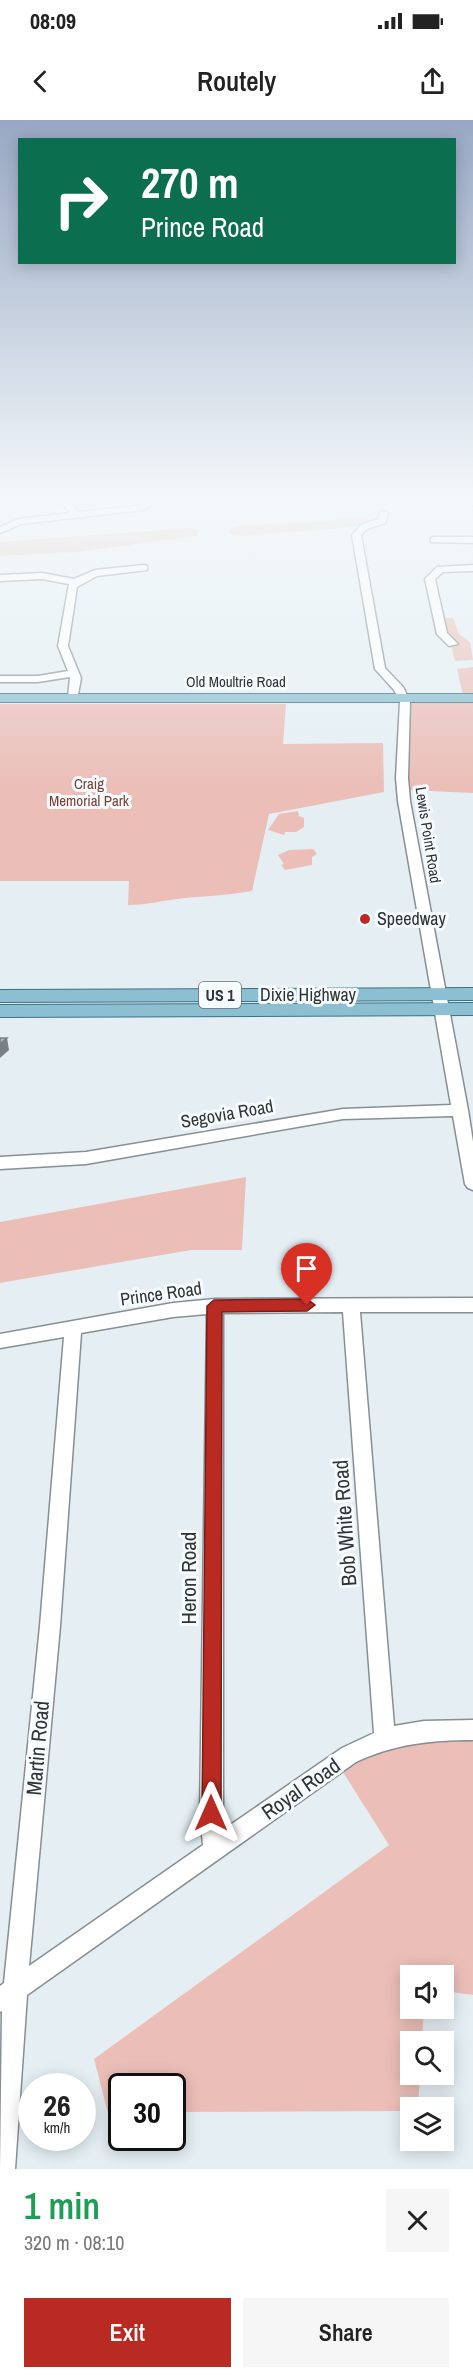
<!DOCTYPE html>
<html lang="en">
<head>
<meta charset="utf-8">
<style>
  :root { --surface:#fff; --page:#f6f6f6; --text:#222; --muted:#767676; --accent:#b92b22 }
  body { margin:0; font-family:"Archivo Narrow",sans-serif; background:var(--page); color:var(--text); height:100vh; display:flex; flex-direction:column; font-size:22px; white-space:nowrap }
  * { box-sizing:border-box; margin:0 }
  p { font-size:20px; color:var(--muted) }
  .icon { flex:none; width:33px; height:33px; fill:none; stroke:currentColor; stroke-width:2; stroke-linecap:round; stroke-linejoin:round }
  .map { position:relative; height:2049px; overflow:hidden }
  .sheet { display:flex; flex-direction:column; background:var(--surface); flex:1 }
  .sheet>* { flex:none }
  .top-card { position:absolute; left:18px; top:18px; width:438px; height:126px; border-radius:0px; box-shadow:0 3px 15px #0003; background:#0b6e4f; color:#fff; overflow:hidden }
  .fabs { position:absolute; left:400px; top:1845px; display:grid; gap:12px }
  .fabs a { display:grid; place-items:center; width:54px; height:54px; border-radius:0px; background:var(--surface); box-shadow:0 3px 15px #0003; font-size:30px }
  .speed { position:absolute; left:18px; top:1953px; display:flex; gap:12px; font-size:30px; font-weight:700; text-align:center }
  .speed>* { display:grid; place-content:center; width:78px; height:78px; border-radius:50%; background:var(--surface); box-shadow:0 3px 15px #0003; line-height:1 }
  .speed small { font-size:15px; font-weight:400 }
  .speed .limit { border:3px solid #111; border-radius:9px; background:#fff; color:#111 }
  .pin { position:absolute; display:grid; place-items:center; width:51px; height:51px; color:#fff; margin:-62px -26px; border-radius:50% 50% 50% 0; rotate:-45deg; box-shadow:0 0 6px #0007 }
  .pin .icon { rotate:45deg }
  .me { position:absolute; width:66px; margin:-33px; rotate:0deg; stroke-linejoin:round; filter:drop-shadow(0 0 4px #0008) }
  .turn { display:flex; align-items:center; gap:21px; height:126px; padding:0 24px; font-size:27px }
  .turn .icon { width:78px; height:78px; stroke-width:2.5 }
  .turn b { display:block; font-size:42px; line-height:51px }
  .round { display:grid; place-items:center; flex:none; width:63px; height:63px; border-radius:0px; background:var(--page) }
  .headline { display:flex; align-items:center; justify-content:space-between; height:102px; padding:0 24px }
  h1 { font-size:36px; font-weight:600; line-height:45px; color:#1e9e55 }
  .button { display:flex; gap:12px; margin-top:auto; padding:12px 24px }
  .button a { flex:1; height:69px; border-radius:0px; background:var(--accent); color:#fff; font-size:24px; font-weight:600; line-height:69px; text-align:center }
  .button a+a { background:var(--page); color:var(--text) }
  .status { display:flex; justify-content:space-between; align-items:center; height:42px; padding:0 30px; background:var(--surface); direction:ltr }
  .status svg { height:16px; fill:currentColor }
  header { display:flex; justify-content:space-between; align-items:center; height:78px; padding:0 24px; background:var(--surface); font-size:27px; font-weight:600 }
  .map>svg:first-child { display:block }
  .green { fill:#ebbfb8 }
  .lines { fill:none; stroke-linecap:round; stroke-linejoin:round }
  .minor-casing { stroke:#868f93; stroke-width:3 }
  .major-casing { stroke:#387386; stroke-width:2 }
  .minor { fill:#fff; fill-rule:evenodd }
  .major { fill:#8bbfd1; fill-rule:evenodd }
  .shaded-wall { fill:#7a8183 }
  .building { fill:#aeb8bb; stroke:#7a8183; stroke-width:1.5 }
  .route { fill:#b92b22; stroke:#781c16; stroke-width:1.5 }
  .poi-dot { fill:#b92b22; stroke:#f6fcfe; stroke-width:2 }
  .labels { text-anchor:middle; stroke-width:6; stroke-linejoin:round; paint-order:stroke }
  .far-street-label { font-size:15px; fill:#303435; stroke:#f6fcfe }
  .far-park-label { font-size:15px; fill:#793f37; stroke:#f6fcfe }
  .shield { fill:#f6fcfe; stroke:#6b7071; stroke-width:1.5 }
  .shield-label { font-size:16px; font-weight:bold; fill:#303435 }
  .poi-label { font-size:18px; fill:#303435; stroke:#f6fcfe; text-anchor:start }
  .street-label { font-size:18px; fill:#303435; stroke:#f6fcfe }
  .near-street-label { font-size:21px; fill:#303435; stroke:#f6fcfe }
</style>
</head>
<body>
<div class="status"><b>08:09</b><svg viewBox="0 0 49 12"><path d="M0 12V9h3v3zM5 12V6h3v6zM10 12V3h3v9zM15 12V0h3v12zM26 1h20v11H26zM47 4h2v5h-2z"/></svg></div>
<header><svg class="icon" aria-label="back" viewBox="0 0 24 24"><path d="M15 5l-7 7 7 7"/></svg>Routely<svg class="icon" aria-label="share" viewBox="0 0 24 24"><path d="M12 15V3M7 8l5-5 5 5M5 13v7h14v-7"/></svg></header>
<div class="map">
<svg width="473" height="2049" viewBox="0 0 473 2049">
  <rect width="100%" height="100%" fill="#e5eff3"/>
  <path class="green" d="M346,397H366L373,401L364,405L332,409L242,416L232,415L228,411L230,408L242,405L331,401Z
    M190,408L199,410L197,416L76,432L0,436V422Z
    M444,498H453L459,514L470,522L473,540L455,541Z
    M473,547V576L463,575L457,549Z
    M409,580H473V673L407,670Z
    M0,584H286L283,624L383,623L384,672L269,694L252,771C230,775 208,776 185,778C165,780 148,785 128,785L129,761H0Z
    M298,691L299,696L304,698V707L296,712H285L284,715L268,710L279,694Z
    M313,729L317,734L312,737V745L285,750L281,745L284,744L278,735L289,730Z
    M246,1057L242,1130H191L0,1163V1102Z
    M473,1612V1875L444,1871V1856H411V1888L424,1889L422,1921L411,1922V1954L420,1955L418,1987L411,1988V1991L173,1992L172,1966H122L121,1993H108L94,1939L389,1725L336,1641L387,1614Z"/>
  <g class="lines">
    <defs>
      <path id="minor" d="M49,377L70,381L78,392L141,385L153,378L157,381L143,390L21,404L0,413V407L19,399L70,393L64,385L50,380Z
        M466,377H473V385L470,384Z
        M381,391L388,393L385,403L367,409L361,415L385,548L403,567L410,581L408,658L410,681L468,990L473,1022V1070L468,1068L465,1064L453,996L343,999L86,1044L0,1049V1037L86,1032L343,989L451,985L398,681L396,658L400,581L394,570L375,549L352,415L361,405L378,399Z
        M434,417H473V423L431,422V418Z
        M144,445L147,446V450L97,456L77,467L68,526L81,558L77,580L68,578L70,557L38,562H0V556H38L68,551L58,526L69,464L42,459L0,461V455L42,453L74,459L95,450Z
        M473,445V451L443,452L435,459L447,513L458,524L449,526L437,514L425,459L437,447Z
        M473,1178V1192H360L394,1606L424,1601L473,1600V1620C431,1620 394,1624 356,1642L27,1875L15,2049H0L2,1891L0,1892V1866L4,1863L40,1506L64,1217L0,1228V1214L173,1183L215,1179ZM343,1192L374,1613L342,1628L223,1710V1193ZM207,1194L200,1693L203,1725L29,1846L60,1506L81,1213L173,1197Z"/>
      <path id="major" d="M0,574H473V582H0Z
        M473,868V880L0,882V870Z
        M473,883V895L0,897V885Z"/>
    </defs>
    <use href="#minor" class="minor-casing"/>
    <use href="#major" class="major-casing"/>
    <use href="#minor" class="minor"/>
    <use href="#major" class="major"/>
  </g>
  <path class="shaded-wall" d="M7,918L9,930L0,938V924Z"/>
  <path class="building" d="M0,918H7L0,924Z"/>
  <linearGradient id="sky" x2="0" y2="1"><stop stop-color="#98a8c4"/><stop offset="0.57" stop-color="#f3f8fa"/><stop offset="1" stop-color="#f3f8fa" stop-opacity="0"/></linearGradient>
  <rect width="473" height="664" fill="url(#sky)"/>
  <path class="route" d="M307,1179L315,1185L307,1191L222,1192L221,1693L218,1700L211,1703L204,1700L202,1693L207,1186L214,1180Z"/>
  <circle class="poi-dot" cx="365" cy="799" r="6"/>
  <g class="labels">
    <g class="far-street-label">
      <text x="236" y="567">Old Moultrie Road</text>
      <text transform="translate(428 715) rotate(81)" y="5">Lewis Point Road</text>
    </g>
    <g class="far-park-label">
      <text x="89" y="669">Craig<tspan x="89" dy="17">Memorial Park</tspan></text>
    </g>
    <rect class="shield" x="199" y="862" width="42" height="26" rx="4.5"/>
    <g class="shield-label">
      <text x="220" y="881">US 1</text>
    </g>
    <g class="poi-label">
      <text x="377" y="805">Speedway</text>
    </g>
    <g class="street-label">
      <text x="308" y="881">Dixie Highway</text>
      <text transform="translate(227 994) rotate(-10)" y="6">Segovia Road</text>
      <text transform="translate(161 1174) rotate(-8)" y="6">Prince Road</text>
    </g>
    <g class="near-street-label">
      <text transform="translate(345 1403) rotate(-94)" y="7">Bob White Road</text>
      <text transform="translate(189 1458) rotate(-90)" y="7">Heron Road</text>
      <text transform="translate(38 1628) rotate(-85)" y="7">Martin Road</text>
      <text transform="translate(301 1669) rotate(-35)" y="7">Royal Road</text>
    </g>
  </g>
</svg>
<div class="fabs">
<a><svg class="icon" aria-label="sound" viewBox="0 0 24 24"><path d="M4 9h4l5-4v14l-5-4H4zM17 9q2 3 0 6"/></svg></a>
<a><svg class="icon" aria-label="search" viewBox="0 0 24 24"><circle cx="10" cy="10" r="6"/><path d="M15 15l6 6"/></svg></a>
<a><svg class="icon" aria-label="layers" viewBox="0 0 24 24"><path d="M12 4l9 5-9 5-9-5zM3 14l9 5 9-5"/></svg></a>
</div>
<div class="speed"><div>26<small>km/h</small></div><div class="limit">30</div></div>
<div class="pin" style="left:307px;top:1185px;background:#d93025"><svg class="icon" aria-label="arrive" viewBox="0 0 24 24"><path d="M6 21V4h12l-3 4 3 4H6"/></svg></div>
<svg class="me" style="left:211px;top:1693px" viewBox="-20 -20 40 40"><path d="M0-17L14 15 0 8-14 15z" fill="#b92b22" stroke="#fff" stroke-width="4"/></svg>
<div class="top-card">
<div class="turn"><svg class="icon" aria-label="right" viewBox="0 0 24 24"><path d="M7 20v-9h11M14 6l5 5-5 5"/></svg><div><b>270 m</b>Prince Road</div></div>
</div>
</div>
<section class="sheet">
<div class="headline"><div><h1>1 min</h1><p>320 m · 08:10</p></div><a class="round"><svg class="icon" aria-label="close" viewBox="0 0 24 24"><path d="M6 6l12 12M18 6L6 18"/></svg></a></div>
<div class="button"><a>Exit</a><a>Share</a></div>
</section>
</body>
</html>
